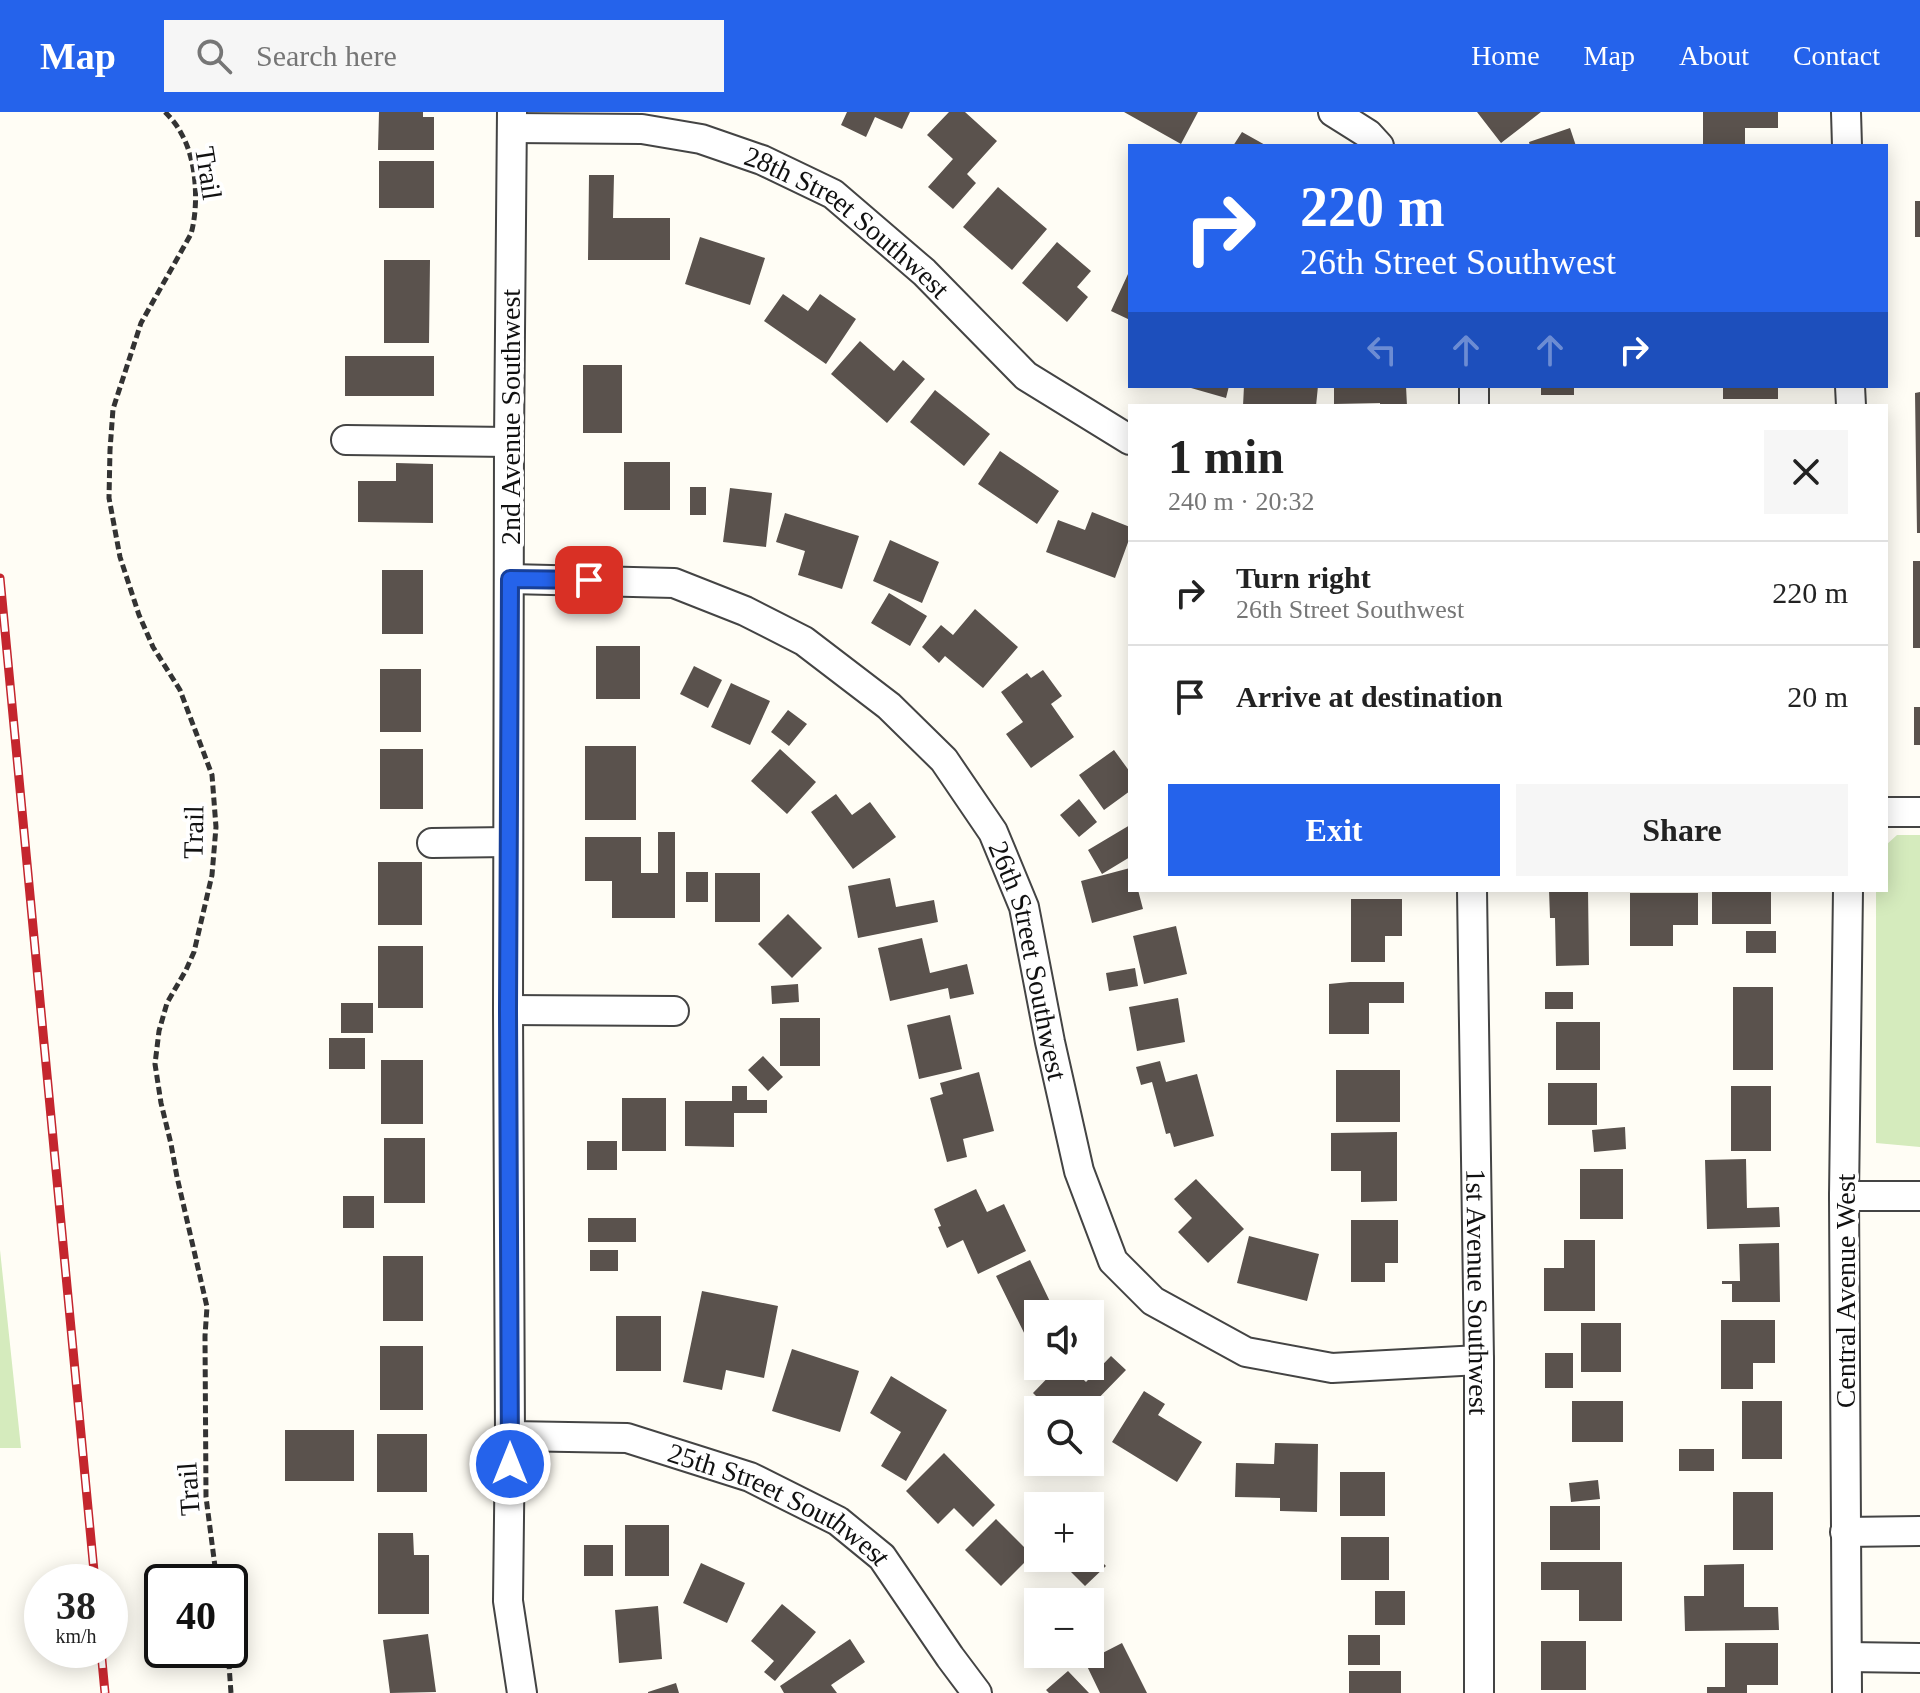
<!DOCTYPE html>
<html lang="en">
<head>
<meta charset="utf-8">
<style>
  :root { --surface:#fff; --page:#f6f6f6; --text:#222; --muted:#767676; --line:#e0e0e0; --accent:#2563eb }
  body { margin:0; font-family:Georgia,serif; background:var(--page); color:var(--text); height:100vh; display:flex; flex-direction:column; font-size:30px; white-space:nowrap }
  * { box-sizing:border-box; margin:0 }
  p { font-size:26px; color:var(--muted) }
  .icon { flex:none; width:44px; height:44px; fill:none; stroke:currentColor; stroke-width:2; stroke-linecap:round; stroke-linejoin:round }
  .map { position:relative; flex:1; overflow:hidden }
  .sheet { position:absolute; left:1128px; top:292px; width:760px; height:488px; display:flex; flex-direction:column; background:var(--surface); border-radius:0px; box-shadow:0 4px 20px #0003 }
  .sheet>* { flex:none }
  .banner { position:absolute; left:1128px; top:32px; width:760px; height:244px; border-radius:0px; box-shadow:0 4px 20px #0003; background:#2563eb; color:#fff; overflow:hidden }
  .buttons { position:absolute; left:1024px; top:1188px; display:grid; gap:16px }
  .buttons a { display:grid; place-items:center; width:80px; height:80px; border-radius:0px; background:var(--surface); box-shadow:0 4px 20px #0003; font-size:40px }
  .speed { position:absolute; left:24px; top:1452px; display:flex; gap:16px; font-size:40px; font-weight:700; text-align:center }
  .speed>* { display:grid; place-content:center; width:104px; height:104px; border-radius:50%; background:var(--surface); box-shadow:0 4px 20px #0003; line-height:1 }
  .speed small { font-size:20px; font-weight:400 }
  .speed .limit { border:4px solid #111; border-radius:12px; background:#fff; color:#111 }
  .pin { position:absolute; display:grid; place-items:center; width:68px; height:68px; color:#fff; margin:-34px; border-radius:16px; box-shadow:0 4px 12px #0006 }
  .me { position:absolute; width:88px; margin:-44px; rotate:0deg; stroke-linejoin:round; filter:drop-shadow(0 0 6px #0008) }
  .turn { display:flex; align-items:center; gap:28px; height:168px; padding:0 40px; font-size:36px }
  .turn .icon { width:104px; height:104px; stroke-width:2.5 }
  .turn b { display:block; font-size:56px; line-height:68px }
  .lanes { display:flex; align-items:center; height:76px; padding:0 40px; background:#0003; justify-content:center; gap:40px; direction:ltr }
  .lanes .off { opacity:.35 }
  .round { display:grid; place-items:center; flex:none; width:84px; height:84px; border-radius:0px; background:var(--page) }
  .summary { display:flex; align-items:center; justify-content:space-between; height:136px; padding:0 40px }
  h1 { font-size:48px; font-weight:700; line-height:60px }
  .action { display:flex; gap:16px; margin-top:auto; padding:16px 40px }
  .action a { flex:1; height:92px; border-radius:0px; background:var(--accent); color:#fff; font-size:32px; font-weight:700; line-height:92px; text-align:center }
  .action a+a { background:var(--page); color:var(--text) }
  ul { padding:0; list-style:none }
  li { display:flex; align-items:center; gap:24px; height:104px; padding:0 40px; border-top:2px solid var(--line) }
  li div { flex:1 }
  li b { display:block; font-size:30px }
  li em { font-style:normal }
  header { display:flex; align-items:center; gap:48px; box-sizing:border-box; height:112px; padding:0 40px; background:var(--accent); color:#fff }
  header strong { font-size:38px }
  nav { display:flex; gap:44px; margin-inline-start:auto; font-size:28px }
  .search { width:560px; height:72px; background:var(--page); display:flex; align-items:center; gap:20px; box-sizing:border-box; padding:0 28px; border-radius:0px; color:var(--muted); font-size:30px }
  .map>svg:first-child { display:block }
  .green { fill:#d5ebbd }
  .building { fill:#5a524d }
  .lines { fill:none; stroke-linecap:round; stroke-linejoin:round }
  .minor-casing { stroke:#444; stroke-width:32 }
  .path { stroke:#333; stroke-width:5; stroke-dasharray:8 4; stroke-linecap:butt }
  .minor { stroke:#fff; stroke-width:28 }
  .rail-casing { stroke:#c4262e; stroke-width:9 }
  .rail { stroke:#fff; stroke-width:6; stroke-dasharray:18; stroke-linecap:butt }
  .route-casing { stroke:#184099; stroke-width:20 }
  .route { stroke:#2563eb; stroke-width:14 }
  .labels { text-anchor:middle; stroke-width:8; stroke-linejoin:round; paint-order:stroke }
  .street-label { font-size:28px; fill:#111; stroke:#fff }
</style>
</head>
<body>
<header>
<strong>Map</strong>
<div class="search"><svg class="icon" aria-label="search" viewBox="0 0 24 24"><circle cx="10" cy="10" r="6"/><path d="M15 15l6 6"/></svg>Search here</div>
<nav><a>Home</a><a>Map</a><a>About</a><a>Contact</a></nav>
</header>
<div class="map">
<svg width="1920" height="1581" viewBox="0 0 1920 1581">
  <rect width="100%" height="100%" fill="#fffdf5"/>
  <path class="green" d="M1897,723H1920V1035L1876,1031V778H1886V733Z
    M0,1138L21,1336H0Z"/>
  <path class="building" d="M379,0H423V5H434V38H378Z
    M847,0H910L902,17L875,5L866,25L841,13Z
    M949,0H965L997,29L967,62L976,71L953,97L928,75L953,47L927,23Z
    M1124,0H1198L1181,32Z
    M1477,0H1541L1501,31Z
    M1703,0H1778V16H1745V34H1703Z
    M1570,16L1576,34H1530L1529,30Z
    M1242,20L1267,34H1233Z
    M379,49H434V96H379Z
    M589,63H614L613,106H670V148H588Z
    M998,75L1047,117L1012,158L963,115Z
    M1915,89H1920V125H1915Z
    M700,125L765,146L750,193L685,172Z
    M1057,130L1091,159L1077,175L1088,185L1067,210L1022,171Z
    M384,148H430L429,231H384Z
    M1128,162L1130,163V208L1111,199Z
    M783,182L808,199L820,182L856,207L826,252L764,209Z
    M860,229L894,259L903,248L925,267L887,311L831,262Z
    M345,244H434V284H345Z
    M583,253H622V321H583Z
    M1184,274H1229L1226,286Z
    M1244,274H1318L1316,294H1243Z
    M1334,274H1406L1407,294H1380V291L1334,292Z
    M1541,274H1574V283H1541Z
    M1723,274H1778V287H1723Z
    M935,278L990,322L964,354L910,310Z
    M1920,280V421H1917L1915,281Z
    M1000,339L1059,379L1037,412L978,372Z
    M624,350H670V398H624Z
    M396,351L433,352V411L358,410V369H396Z
    M690,375H706V403H690Z
    M730,376L772,381L766,435L723,430Z
    M1092,400L1130,415V425L1115,466L1046,440L1058,408L1085,418Z
    M785,401L859,424L842,477L798,463L805,439L776,430Z
    M890,428L939,450L922,491L873,469Z
    M1913,449H1920V536H1913Z
    M382,458H423V522H382Z
    M889,481L927,504L910,534L871,511Z
    M975,497L1018,535L983,576L945,544L939,551L922,535L941,513L953,523Z
    M596,534H640V587H596Z
    M694,554L722,568L708,596L680,582Z
    M380,557H421V620H380Z
    M1043,558L1062,584L1051,592L1074,625L1031,656L1006,622L1023,610L1001,580L1027,561L1031,566Z
    M731,571L770,589L750,633L711,615Z
    M1914,595H1920V633H1914Z
    M788,598L807,612L789,634L771,620Z
    M585,634H636V708H585Z
    M380,637H423V697H380Z
    M780,637L816,670L787,702L751,669Z
    M1114,638L1130,660V679L1104,698L1079,663Z
    M836,682L852,703L870,690L896,725L853,757L811,700Z
    M1079,687L1097,710L1079,725L1060,703Z
    M1130,713V745L1102,762L1088,738Z
    M658,720H675V806H612V769H585V725H641V761H658Z
    M378,750H422V813H378Z
    M1130,756V778H1138L1143,797L1092,811L1081,769Z
    M686,760H708V790H686Z
    M715,761H760V810H715Z
    M890,766L896,795L934,788L938,810L858,826L848,774Z
    M1549,778H1588L1589,853L1556,854L1555,806H1550Z
    M1712,778H1771V812H1712Z
    M1630,781H1698V813H1673V834H1630Z
    M1351,787H1402V824H1385V850H1351Z
    M788,802L822,836L792,866L758,832Z
    M1176,814L1187,862L1144,872L1133,824Z
    M1746,819H1776V841H1746Z
    M922,826L930,861L967,852L974,882L950,887L948,876L890,889L878,836Z
    M378,834H423V896H378Z
    M1135,856L1138,874L1109,879L1106,861Z
    M1350,870H1404V891H1369V922H1329V872Z
    M798,872L799,890L772,892L771,874Z
    M1733,875H1773V958H1733Z
    M1545,880H1573V897H1545Z
    M1178,886L1185,930L1137,939L1129,895Z
    M341,891H373V921H341Z
    M950,903L962,957L919,967L907,913Z
    M780,906H820V954H780Z
    M1556,910H1600V958H1556Z
    M329,926H365V957H329Z
    M763,944L783,965L768,979L748,958Z
    M381,948H423V1012H381Z
    M1160,949L1166,970L1197,962L1214,1024L1174,1035L1170,1021L1166,1022L1152,970L1141,973L1136,955Z
    M1336,958H1400V1010H1336Z
    M979,960L994,1019L963,1027L967,1045L947,1050L930,986L943,982L940,971Z
    M1548,971H1597V1013H1548Z
    M732,974H747V988H767V1001H734V1035L685,1034V989H732Z
    M1731,974H1771V1039H1731Z
    M622,986H666V1039H622Z
    M1625,1015L1626,1037L1594,1040L1592,1018Z
    M1397,1020V1089L1361,1090V1059H1331V1021Z
    M384,1026H425V1091H384Z
    M587,1029H617V1058H587Z
    M1746,1047L1747,1096L1779,1095L1780,1115L1707,1117L1705,1048Z
    M1580,1057H1623V1107H1580Z
    M1196,1067L1244,1117L1208,1151L1178,1120L1192,1106L1174,1087Z
    M976,1077L987,1100L1004,1092L1026,1139L978,1162L963,1128L947,1136L938,1115L941,1114L934,1097Z
    M343,1084H374V1116H343Z
    M588,1106H636V1130H588Z
    M1351,1108H1398V1151H1385V1170H1351Z
    M1249,1124L1319,1142L1307,1189L1237,1171Z
    M1564,1128H1595V1199H1544V1156H1564Z
    M1779,1131L1780,1190H1732V1172H1722V1169H1740L1739,1132Z
    M590,1138H618V1159H590Z
    M383,1144H423V1209H383Z
    M1030,1148L1056,1202H1038V1229L1030,1233L996,1164Z
    M702,1179L778,1194L764,1266L726,1258L722,1278L683,1270Z
    M616,1204H661V1259H616Z
    M1721,1208H1775V1251H1753V1277H1721Z
    M1581,1211H1621V1260H1581Z
    M380,1234H423V1298H380Z
    M792,1237L859,1259L840,1320L772,1299Z
    M1545,1241H1573V1276H1545Z
    M1111,1244L1126,1258L1087,1298H1050L1033,1281L1059,1254H1069L1086,1270Z
    M891,1264L947,1298L906,1369L881,1354L901,1320L870,1301Z
    M1144,1279L1165,1292L1158,1303L1202,1330L1177,1370L1112,1330Z
    M1572,1289H1623V1330H1572Z
    M1742,1289H1782V1347H1742Z
    M285,1318H354V1369H285Z
    M377,1322H427V1380H377Z
    M1275,1331L1318,1332L1317,1400L1280,1399V1386L1235,1385L1236,1351L1274,1352Z
    M1679,1337H1714V1359H1679Z
    M944,1341L995,1393L973,1415L954,1396L938,1412L906,1379Z
    M1340,1360H1385V1404H1340Z
    M1598,1368L1600,1387L1571,1390L1569,1371Z
    M1733,1380H1773V1438H1733Z
    M1550,1394H1600V1438H1550Z
    M996,1407L1032,1443L1001,1474L965,1438Z
    M625,1413H669V1464H625Z
    M378,1421H413L414,1443H429V1502H378Z
    M1341,1425H1389V1468H1341Z
    M584,1433H613V1464H584Z
    M1090,1438L1106,1454L1085,1474L1057,1446H1090Z
    M1541,1450H1622V1509H1579V1478H1541Z
    M701,1451L745,1471L727,1511L683,1491Z
    M1744,1452V1495H1778L1779,1518L1685,1519L1684,1484H1704V1453Z
    M1072,1476L1086,1490H1059Z
    M1375,1479H1405V1513H1375Z
    M782,1492L816,1520L775,1569L764,1560L774,1549L751,1529Z
    M658,1494L662,1547L619,1551L615,1498Z
    M1090,1494L1104,1508L1090,1522Z
    M428,1522L436,1580L390,1581L383,1528Z
    M1348,1523H1380V1553H1348Z
    M850,1527L865,1550L831,1573L837,1581H784L780,1574Z
    M1541,1529H1586V1578H1541Z
    M1122,1531L1147,1581H1100L1085,1550Z
    M1725,1531H1778V1573H1747V1581H1707V1575H1725Z
    M1068,1559L1089,1581H1049L1046,1578Z
    M1349,1559H1401V1581H1349Z
    M676,1571L679,1581H648V1580Z"/>
  <g class="lines">
    <defs>
      <g id="minor">
        <path d="M512,0L509,330L508,898L510,1324L508,1489L522,1581"/>
        <path d="M1333,0L1368,22L1379,34"/>
        <path d="M1846,0L1847,34"/>
        <path id="s1" d="M512,16L642,17L701,27L762,48L833,82L924,160L1026,264L1130,328"/>
        <path d="M1850,274L1851,294"/>
        <path d="M1474,294V274"/>
        <path d="M346,328L509,330"/>
        <path id="s2" d="M510,467L674,471L745,499L804,529L889,594L944,648L993,720L1024,795L1050,930L1079,1059L1113,1149L1153,1189L1246,1240L1332,1256L1479,1248"/>
        <path d="M1886,700H1920"/>
        <path d="M432,731L508,730"/>
        <path id="s3" d="M1472,778L1479,1248V1581"/>
        <path d="M508,898L674,899"/>
        <path d="M1844,1084H1920"/>
        <path id="s4" d="M510,1324L627,1326L750,1365L838,1409L882,1445L950,1545L977,1581"/>
        <path d="M1845,1420L1920,1419"/>
        <path d="M1847,1545L1920,1546"/>
        <path d="M1847,1581L1844,1084L1848,778"/>
      </g>
    </defs>
    <use href="#minor" class="minor-casing"/>
    <path class="path" d="M165,0C171,6 177,13 181,21C197,48 199,93 191,122L141,211L113,297L110,338L109,386L120,445L139,503L153,535L180,578L212,663L216,715L212,763L194,840L186,858L167,891L159,919L155,952L161,991L171,1032L177,1065L207,1195L205,1224L206,1385L217,1470
      M224,1538L229,1553L231,1581"/>
    <use href="#minor" class="minor"/>
    <defs>
      <path id="rail" d="M0,466L95,1470
        M101,1538L105,1581"/>
    </defs>
    <use href="#rail" class="rail-casing"/>
    <use href="#rail" class="rail"/>
  </g>
  <g class="lines">
    <defs>
      <path id="route" d="M510,1352L508,898L510,467L589,468"/>
    </defs>
    <use href="#route" class="route-casing"/>
    <use href="#route" class="route"/>
  </g>
  <g class="labels">
    <g class="street-label">
      <text transform="translate(209 61) rotate(81)" y="10">Trail</text>
      <text dy="10" stroke="none"><textPath href="#s1" startOffset="360">28th Street Southwest</textPath></text>
      <text transform="translate(510 305) rotate(-90)" y="10">2nd Avenue Southwest</text>
      <text transform="translate(193 720) rotate(-89)" y="10">Trail</text>
      <text dy="10" stroke="none"><textPath href="#s2" startOffset="712">26th Street Southwest</textPath></text>
      <text dy="10" stroke="none"><textPath href="#s3" startOffset="402">1st Avenue Southwest</textPath></text>
      <text transform="translate(1845 1179) rotate(-90)" y="10">Central Avenue West</text>
      <text transform="translate(188 1377) rotate(-94)" y="10">Trail</text>
      <text dy="10" stroke="none"><textPath href="#s4" startOffset="284">25th Street Southwest</textPath></text>
    </g>
  </g>
</svg>
<div class="buttons">
<a><svg class="icon" aria-label="sound" viewBox="0 0 24 24"><path d="M4 9h4l5-4v14l-5-4H4zM17 9q2 3 0 6"/></svg></a>
<a><svg class="icon" aria-label="search" viewBox="0 0 24 24"><circle cx="10" cy="10" r="6"/><path d="M15 15l6 6"/></svg></a>
<a>+</a>
<a>−</a>
</div>
<div class="speed"><div>38<small>km/h</small></div><div class="limit">40</div></div>
<div class="pin" style="left:589px;top:468px;background:#d93025"><svg class="icon" aria-label="arrive" viewBox="0 0 24 24"><path d="M6 21V4h12l-3 4 3 4H6"/></svg></div>
<svg class="me" style="left:510px;top:1352px" viewBox="-20 -20 40 40"><circle r="17" fill="#2563eb" stroke="#fff" stroke-width="3"/><path d="M0-11L8 9 0 5-8 9z" fill="#fff"/></svg>
<div class="banner">
<div class="turn"><svg class="icon" aria-label="right" viewBox="0 0 24 24"><path d="M7 20v-9h11M14 6l5 5-5 5"/></svg><div><b>220 m</b>26th Street Southwest</div></div>
<div class="lanes"><svg class="icon off" aria-label="left" viewBox="0 0 24 24"><path d="M17 20v-9H6M10 6l-5 5 5 5"/></svg><svg class="icon off" aria-label="ahead" viewBox="0 0 24 24"><path d="M12 20V5M6 11l6-6 6 6"/></svg><svg class="icon off" aria-label="ahead" viewBox="0 0 24 24"><path d="M12 20V5M6 11l6-6 6 6"/></svg><svg class="icon" aria-label="right" viewBox="0 0 24 24"><path d="M7 20v-9h11M14 6l5 5-5 5"/></svg></div>
</div>
<section class="sheet">
<div class="summary"><div><h1>1 min</h1><p>240 m · 20:32</p></div><a class="round"><svg class="icon" aria-label="close" viewBox="0 0 24 24"><path d="M6 6l12 12M18 6L6 18"/></svg></a></div>
<ul>
<li><svg class="icon" aria-label="right" viewBox="0 0 24 24"><path d="M7 20v-9h11M14 6l5 5-5 5"/></svg><div><b>Turn right</b><p>26th Street Southwest</p></div><em>220 m</em></li>
<li><svg class="icon" aria-label="arrive" viewBox="0 0 24 24"><path d="M6 21V4h12l-3 4 3 4H6"/></svg><div><b>Arrive at destination</b></div><em>20 m</em></li>
</ul>
<div class="action"><a>Exit</a><a>Share</a></div>
</section>
</div>
</body>
</html>
